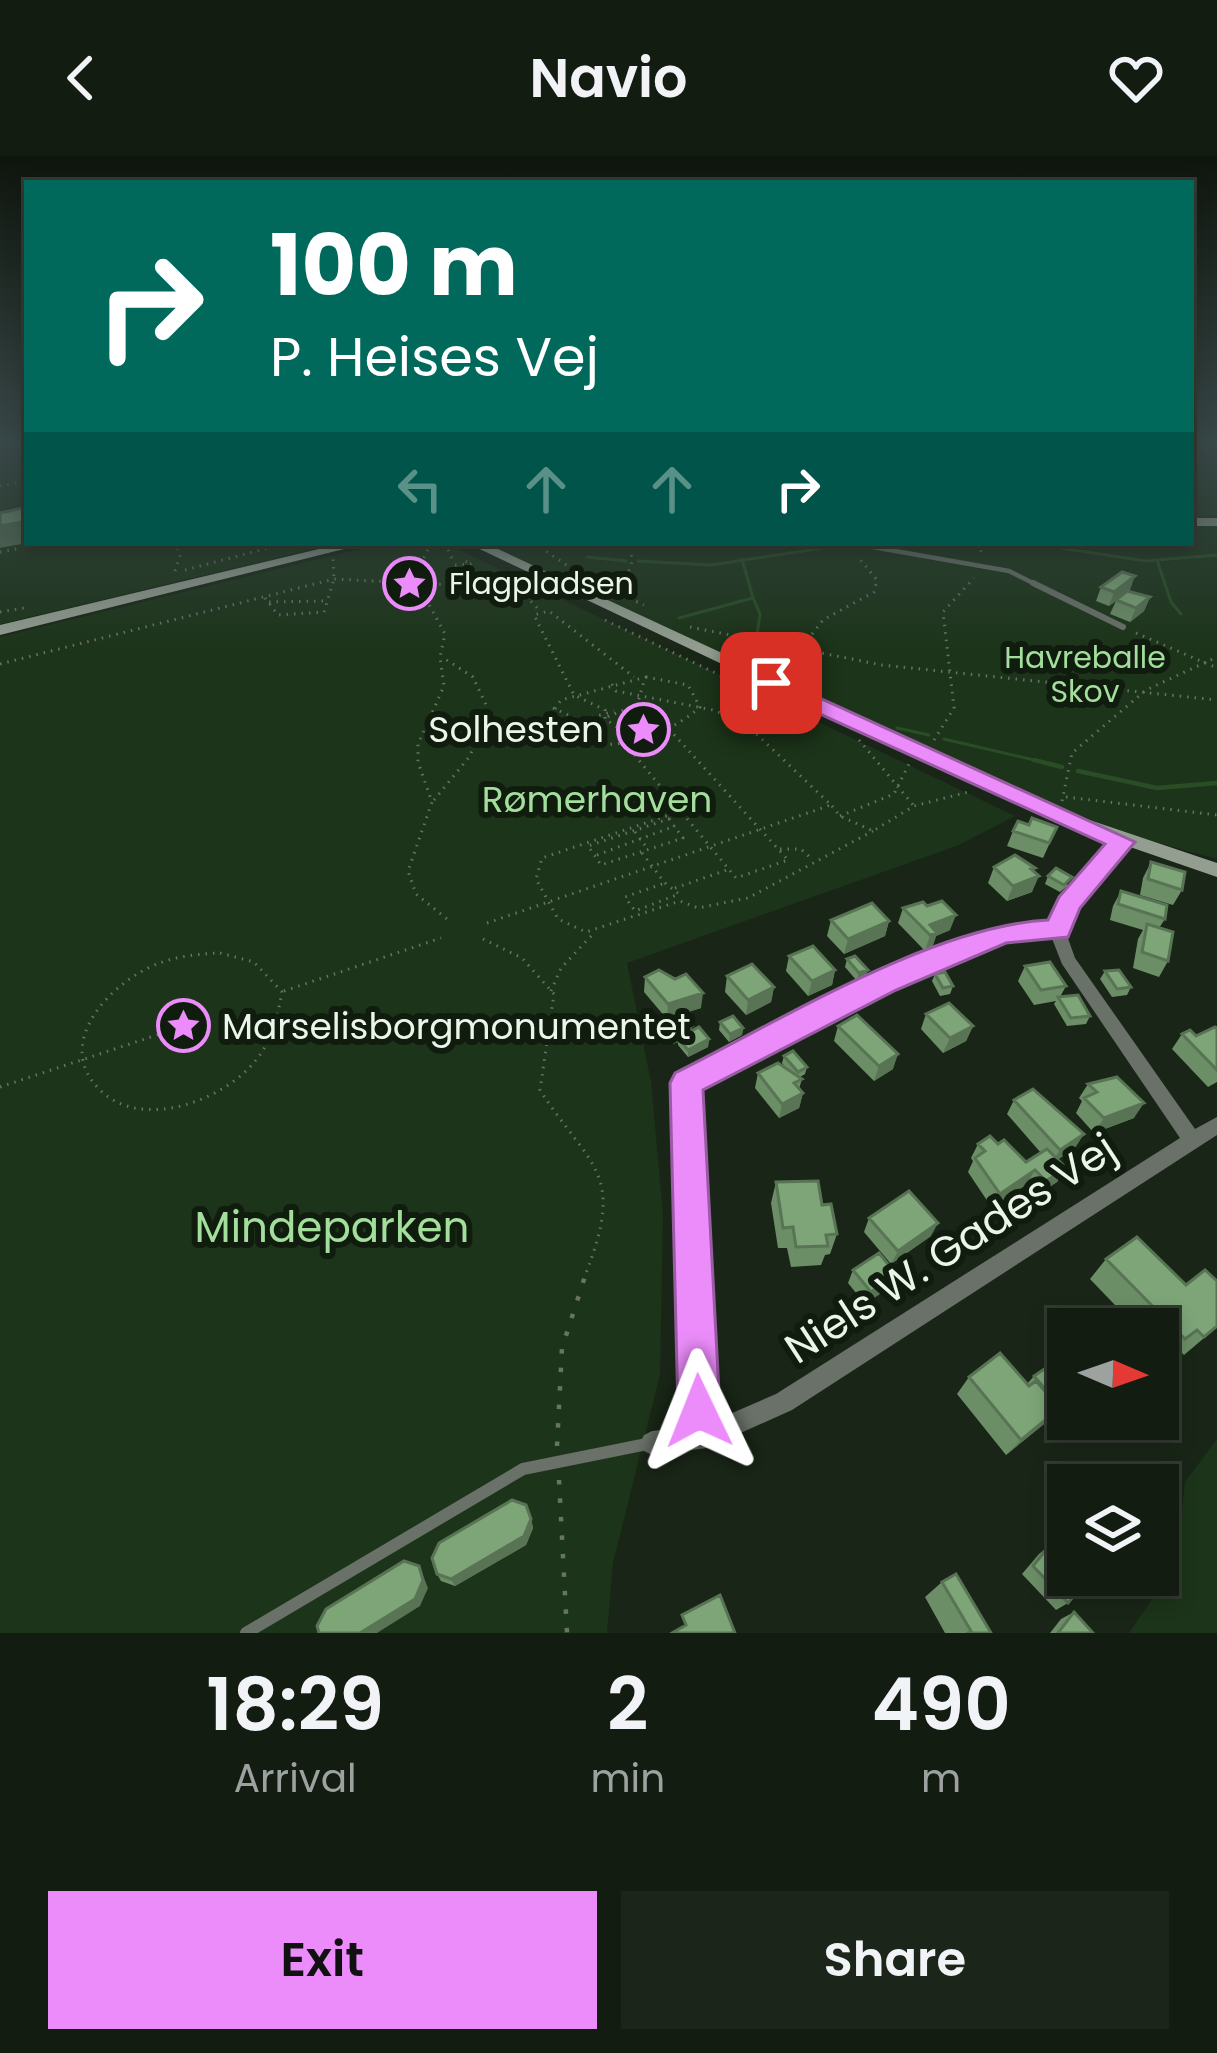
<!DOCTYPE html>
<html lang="en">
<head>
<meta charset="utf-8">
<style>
  :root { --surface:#131c11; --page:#1c251a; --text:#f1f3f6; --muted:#9da19f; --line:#323a31; --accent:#ec8cfb }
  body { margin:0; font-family:Poppins,sans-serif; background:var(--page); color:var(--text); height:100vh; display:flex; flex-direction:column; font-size:45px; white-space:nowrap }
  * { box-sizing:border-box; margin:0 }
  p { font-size:39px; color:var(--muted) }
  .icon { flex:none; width:66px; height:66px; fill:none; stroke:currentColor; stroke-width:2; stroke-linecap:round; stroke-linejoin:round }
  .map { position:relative; height:1477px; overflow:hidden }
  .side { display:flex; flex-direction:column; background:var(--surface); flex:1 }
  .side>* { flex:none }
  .hud { position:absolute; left:24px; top:24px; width:1170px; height:366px; border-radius:0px; box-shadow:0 6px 18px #0003,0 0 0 3px var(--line); background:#00695c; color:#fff; overflow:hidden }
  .needle { width:78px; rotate:92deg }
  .controls { position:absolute; left:1047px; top:1152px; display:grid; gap:24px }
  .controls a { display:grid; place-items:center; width:132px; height:132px; border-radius:0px; background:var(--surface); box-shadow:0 6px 18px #0003,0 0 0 3px var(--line); font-size:60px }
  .pin { position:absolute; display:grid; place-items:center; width:102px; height:102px; color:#fff; margin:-51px; border-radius:24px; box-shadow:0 6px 18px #0006 }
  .me { position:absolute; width:132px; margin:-66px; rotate:358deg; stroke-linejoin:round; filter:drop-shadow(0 0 9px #0008) }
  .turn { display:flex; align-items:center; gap:42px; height:252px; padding:0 48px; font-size:54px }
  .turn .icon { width:156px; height:156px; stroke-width:2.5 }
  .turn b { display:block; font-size:84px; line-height:102px }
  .lanes { display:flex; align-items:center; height:114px; padding:0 48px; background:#0003; justify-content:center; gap:60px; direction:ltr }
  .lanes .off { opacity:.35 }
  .eta { display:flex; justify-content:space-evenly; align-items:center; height:204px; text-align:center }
  .eta b { font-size:72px; font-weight:600; line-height:84px }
  .action { display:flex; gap:24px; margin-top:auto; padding:24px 48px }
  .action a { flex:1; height:138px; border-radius:0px; background:var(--accent); color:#111; font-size:48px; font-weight:600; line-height:138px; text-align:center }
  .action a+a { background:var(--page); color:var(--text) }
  header { display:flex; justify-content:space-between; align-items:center; height:156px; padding:0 48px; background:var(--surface); font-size:54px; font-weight:600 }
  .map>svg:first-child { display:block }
  .green { fill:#1c3419 }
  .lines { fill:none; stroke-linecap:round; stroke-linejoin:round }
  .stream-far1 { stroke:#294d25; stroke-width:3 }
  .stream { stroke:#294d25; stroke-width:4.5 }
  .path-far1 { stroke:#687366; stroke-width:3; stroke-dasharray:1.5 6; stroke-linecap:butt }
  .path { stroke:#687366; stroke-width:4.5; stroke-dasharray:4.5 14; stroke-linecap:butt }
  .lane-far2 { stroke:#6a7169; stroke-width:4.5 }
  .lane-far1 { stroke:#6a7169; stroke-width:6 }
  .lane { stroke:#6a7169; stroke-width:12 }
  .street { fill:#6a7169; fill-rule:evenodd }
  .secondary { fill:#939e91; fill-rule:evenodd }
  .wall { fill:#6c8e67 }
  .shaded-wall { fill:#587454 }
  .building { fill:#7da578; stroke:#587454; stroke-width:3 }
  .route { fill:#ec8cfb; stroke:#995ba3; stroke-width:3 }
  .labels { text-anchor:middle; stroke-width:12; stroke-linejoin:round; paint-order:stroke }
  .far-poi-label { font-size:30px; fill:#ecf5ea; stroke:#101d0e; text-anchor:start }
  .far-park-label { font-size:30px; fill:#a3de9c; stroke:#101d0e }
  .poi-label { font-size:36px; fill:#ecf5ea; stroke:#101d0e; text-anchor:end }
  .park-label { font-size:36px; fill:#a3de9c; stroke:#101d0e }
  .near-park-label { font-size:42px; fill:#a3de9c; stroke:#101d0e }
  .near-street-label { font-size:42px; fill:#ecf5ea; stroke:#101d0e }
</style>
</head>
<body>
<header><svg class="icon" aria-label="back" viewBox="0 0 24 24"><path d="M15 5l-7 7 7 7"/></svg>Navio<svg class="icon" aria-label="heart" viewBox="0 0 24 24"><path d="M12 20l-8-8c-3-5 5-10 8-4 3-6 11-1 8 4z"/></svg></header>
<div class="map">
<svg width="1217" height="1477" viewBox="0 0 1217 1477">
  <rect width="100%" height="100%" fill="#192617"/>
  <path class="green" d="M0,288H27V387H338L0,468Z
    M1191,288H1217V360H1191Z
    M1191,368L1217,369V703L1126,678L969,614L484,387H1191Z
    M384,387L457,393L1015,660L959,689L627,807L651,926L663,1059L660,1219L613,1407L607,1477H0V481Z
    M1217,1283V1477H1129L1177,1407L1185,1326Z"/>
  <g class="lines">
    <path class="stream-far1" d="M1027,387L1146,405L1217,399
      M587,401L626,405
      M1157,404L1171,446L1181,458
      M638,405L711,409L843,389
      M754,444L760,458L757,479
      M679,462L753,442L742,403
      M897,572L929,579
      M944,583L1047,607"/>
    <path class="stream" d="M1034,604L1062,611
      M1078,615L1157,632L1217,627"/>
    <path class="path-far1" d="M1191,290L1217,297
      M1205,293L1217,289
      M0,330L27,325
      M431,387L404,443L427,445L445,478L440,501L444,530L418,588V606L432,646L408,715L416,738L447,763
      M445,387L454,407
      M534,387L590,425
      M979,387L982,400
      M0,396L47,387
      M455,409L472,408L465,405
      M185,414L287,387
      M175,415L180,400L176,387
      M491,423L500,427L499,435L483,438L472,432Z
      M504,433L528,442L541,456
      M609,433L644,449
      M621,436L632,406L630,387
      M483,438L495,429L478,430L485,435
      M265,442L278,459L324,456L334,423L333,403
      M269,446L325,445
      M0,456L24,452
      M605,464L726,522
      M690,471L882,509L1217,544
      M1136,477L1217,512
      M803,490L823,464L874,436L877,424L858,401
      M0,508L334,423L472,430
      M646,521L688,529L700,551C661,586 588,606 545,568L561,544Z
      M553,552L577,563
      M642,560L668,572L788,704L736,722L623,585L619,569Z
      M489,565L545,568
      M617,571L605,563V554L574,539L534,459L549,455L634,521
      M589,580L580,565L614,555
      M859,584L914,650
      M934,584L954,552L943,456L974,422
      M581,587L609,560L637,549L645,522
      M1066,641L1217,659
      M434,644L470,600L488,553L473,521L442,501
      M1062,645L1072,597L1146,534L1217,501
      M832,650L840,660L873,675L914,650L968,636
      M681,655L542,702L536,723L558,763L586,776L680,745L698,752L748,742L873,675
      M840,660L894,638L910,606
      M669,663L683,682L601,709L588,690Z
      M635,676L647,692
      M780,693H801L813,704
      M642,697L665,727
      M597,699L675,670
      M665,727L679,738L635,755L625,741Z
      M675,732L727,714
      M487,767L831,649L745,567L713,554L616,535L611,527
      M483,783L522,802L554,838L540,934C590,1012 626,1015 586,1117
      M220,797L254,806L282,836C277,862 273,883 256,904C225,944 143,975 101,935C51,888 111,826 157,808C177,800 198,798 220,797Z
      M284,835L441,782
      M551,835L561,812L594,777
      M0,931L184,870"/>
    <path class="path" d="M557,1290L562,1192L587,1114
      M559,1324L567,1477"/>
    <path class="lane-far2" d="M850,387L1009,415L1039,430"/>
    <path class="lane-far1" d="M1033,427L1123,471"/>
    <path class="lane" d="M246,1477L523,1313L647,1288"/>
    <path class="street" d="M1122,681L1129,686L1075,750L1065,774L1075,802L1195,973L1217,961V979L792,1254L707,1292L652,1299L644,1295L640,1287L644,1279L652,1275L694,1270L686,1222L677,927L680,922L879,822L996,773L1052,769L1063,744L1117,683ZM1051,780L1062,808L1180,982L776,1238L716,1264L708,1222L695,931L891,830L1004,783Z"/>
    <path class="secondary" d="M1191,362H1217V370H1191Z
      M344,387H368L0,479V469Z
      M467,387H485L1060,654L1217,707V721L1046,662Z"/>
  </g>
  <path class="wall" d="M1135,420L1128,435L1150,441L1144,455L1130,466L1110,458L1116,445L1109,450L1096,445L1101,431Z
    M1029,669L1057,671L1043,702L1007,690L1013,675Z
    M1151,706L1182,734L1173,749L1140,739L1143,722Z
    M994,711L1034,716L1032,736L1007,745L988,727Z
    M1048,720L1068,729L1060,736L1045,728Z
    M1121,735L1165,763L1159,772L1168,805L1159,821L1133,812L1138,783L1143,774L1110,764L1113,750Z
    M903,752L950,774L936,780L932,792L925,795L898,767Z
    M831,764L889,765L885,780L844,798L827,780Z
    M789,800L835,814L832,829L808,840L786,815Z
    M847,803L868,814L865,821L857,825L845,811Z
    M1025,810L1066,830L1060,841L1090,860L1086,868L1067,870L1054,848L1056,845L1034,849L1018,825Z
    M1105,815L1131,831L1127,839L1112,841L1100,823Z
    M935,818L953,830L950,838L940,840L932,825Z
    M727,820L774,831L771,846L746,859L725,836Z
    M645,821L701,852L681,858L692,875L709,883L708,891L688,901L678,889V886L673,888L659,873L660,865L666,862L644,836Z
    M926,858L973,870L966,885L943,897L921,873Z
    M720,866L743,872L742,879L729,886L719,874Z
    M838,870L893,913L874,925L834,885Z
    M1217,872V926L1208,931L1172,893L1182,878L1196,880Z
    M784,900L807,911L805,918L800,921L802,923L799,933L803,937L799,952L779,962L755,932L758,917L786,912L782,907Z
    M1088,928L1134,962L1094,977L1076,957L1082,945L1079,942Z
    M1014,944L1075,992L1057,1004L1066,1012L1057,1026L1037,1039L1027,1028L992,1052L968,1016L973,1005L971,1002L978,988H998L1026,1006L1041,997L1007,958Z
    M776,1026L822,1049L837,1078L830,1098L825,1099L821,1109L791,1111L787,1092H778L771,1047Z
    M869,1062L931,1080L891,1108L864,1076Z
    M1106,1103L1217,1171L1184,1199L1177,1192L1165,1201L1158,1194V1173H1138L1090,1123Z
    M853,1114L890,1131L865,1148L848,1127Z
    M1034,1220L1060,1252L1044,1268L1006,1299L957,1238L969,1221L1027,1228Z
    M531,1363L533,1372L526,1389L455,1430L441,1425L437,1418Z
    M1050,1389L1068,1447L1056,1454L1022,1418L1039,1398Z
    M942,1426L991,1477H945L925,1441Z
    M1074,1456L1093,1477H1050L1061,1463Z"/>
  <path class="shaded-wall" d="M27,365V387L0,392V370Z
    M1135,420L1130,434L1109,450L1114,436Z
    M1150,441L1144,455L1130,466L1136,452Z
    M1035,712L1030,724L1039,720L1032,736L1007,745L1013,730Z
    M956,759L950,774L936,780L932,792L925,795L930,779V769Z
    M889,765L885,780L844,798L848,783Z
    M835,814L832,829L808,840L812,825Z
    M868,814L865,821L857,825L859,817Z
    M774,831L771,846L746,859L748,844Z
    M703,837L701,852L667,863L668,848Z
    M692,870L691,878L678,882V886L673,888L674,881Z
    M973,870L966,885L943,897L950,882Z
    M743,872L742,879L729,886L730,878Z
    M709,883L708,891L688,901V894Z
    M898,898L893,913L874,925L879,910Z
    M803,937L799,952L779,962L782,948Z
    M1144,947L1134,962L1094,977L1104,962Z
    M1084,978L1075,992L1051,1008L1060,994Z
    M1066,1012L1057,1026L1037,1039L1046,1025Z
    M1035,1014L1027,1028L992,1052L1000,1038Z
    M938,1067L931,1080L891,1108L898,1095Z
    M896,1118L890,1131L865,1148L871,1136Z
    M1060,1252L1044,1268L1006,1299L1021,1284Z
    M531,1363L533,1372L526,1389L455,1430L451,1423Z
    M419,1410L428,1432L420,1450L377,1477H360Z"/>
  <path class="building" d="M27,351V365L0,370V357Z
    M1122,416L1135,420L1114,436L1101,431Z
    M1127,435L1150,441L1136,452L1116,444Z
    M1032,662L1057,671L1049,687L1013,675L1018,665L1029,669Z
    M1015,699L1035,712L1031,713L1039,720L1013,730L994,711Z
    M1151,706L1185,716L1182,734L1148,723Z
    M1056,712L1072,721L1064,729L1048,720Z
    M1121,735L1167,749L1165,763L1118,748Z
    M942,745L956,759L930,769L937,777L930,779L903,752L923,746L927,750Z
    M872,747L889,765L848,783L831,764Z
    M1147,768L1173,776L1168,805L1142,796Z
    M813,790L835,814L812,825L789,800Z
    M855,800L868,814L859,817L847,803Z
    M1050,806L1066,830L1041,834L1025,810Z
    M752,808L774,831L748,844L727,820Z
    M659,814L675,823L686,818L703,837L668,848L645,821Z
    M1119,814L1131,831L1117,833L1105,815Z
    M945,816L953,830L943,832L935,818Z
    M1078,839L1090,860L1071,862L1058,841Z
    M949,847L973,870L950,882L926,858Z
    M678,855L692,870L674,881L660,865Z
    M857,859L898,898L879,910L838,870Z
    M733,860L743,872L730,878L720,866Z
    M699,871L709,883L688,894L678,882Z
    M1215,871L1217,872V914L1182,878L1190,874L1196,880Z
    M793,895L807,911L798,916L784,900Z
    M778,907L802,923L794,927L803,937L782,948L758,917Z
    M1117,921L1144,947L1104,962L1084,942L1097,936L1088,928Z
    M1033,933L1084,978L1060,994L1014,944Z
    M990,980L998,988L1004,984L1026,1006L1047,993L1066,1012L1046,1025L1035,1014L1000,1038L975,1002L985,995L978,988Z
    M818,1025L822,1049L831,1048L837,1078L826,1079L828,1090L796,1091L793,1071L783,1072L776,1026Z
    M909,1035L938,1067L898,1095L869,1062Z
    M1137,1081L1186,1129L1205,1114L1217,1125V1170L1204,1181L1197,1174L1185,1183L1106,1103Z
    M879,1097L896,1118L871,1136L853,1114Z
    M1000,1197L1029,1230L1036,1225L1060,1252L1021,1284L969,1221Z
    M1056,1205L1068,1220V1238L1056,1246L1034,1220Z
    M512,1344L526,1349L531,1363L524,1380L451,1423L437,1418L432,1402L439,1387Z
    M1050,1389L1068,1408V1419H1078L1085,1426L1068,1447L1033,1410Z
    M404,1405L419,1410L423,1424L415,1443L360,1477H319L317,1470L326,1453Z
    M956,1418L991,1477H968L971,1475L942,1426Z
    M720,1439L735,1477H672L686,1469L682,1459Z
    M1074,1456L1093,1477H1058Z"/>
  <linearGradient id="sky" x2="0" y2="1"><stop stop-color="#0e150d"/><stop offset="0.58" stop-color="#384747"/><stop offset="1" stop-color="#384747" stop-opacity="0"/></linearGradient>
  <rect width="1217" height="495" fill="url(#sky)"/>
  <path class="route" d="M763,523H778L1135,686L1080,752L1068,781L1006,787L896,834L703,934L720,1255L714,1270L699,1276L684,1270L678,1255L670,927L675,917C780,865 932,770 1048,764L1059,741L1105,688L763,532Z"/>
  <defs>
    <symbol id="sight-ring" viewBox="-11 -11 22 22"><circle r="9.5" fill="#101d0e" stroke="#ec8cfb" stroke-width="1.5"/><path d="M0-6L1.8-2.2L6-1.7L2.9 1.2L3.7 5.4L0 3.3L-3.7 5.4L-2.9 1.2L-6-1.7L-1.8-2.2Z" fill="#ec8cfb"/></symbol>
  </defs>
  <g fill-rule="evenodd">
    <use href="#sight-ring" x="380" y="398" width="59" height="59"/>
    <use href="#sight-ring" x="614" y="544" width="59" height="59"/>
    <use href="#sight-ring" x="154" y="840" width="59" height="59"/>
  </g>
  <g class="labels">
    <g class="far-poi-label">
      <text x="449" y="438">Flagpladsen</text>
    </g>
    <g class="far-park-label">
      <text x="1085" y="512">Havreballe<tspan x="1085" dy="34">Skov</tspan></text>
    </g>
    <g class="poi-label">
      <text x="604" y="586">Solhesten</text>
      <text x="222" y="883" text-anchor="start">Marselisborgmonumentet</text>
    </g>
    <g class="park-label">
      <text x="597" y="656">Rømerhaven</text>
    </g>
    <g class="near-park-label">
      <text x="332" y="1086">Mindeparken</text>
    </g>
    <g class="near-street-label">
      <text transform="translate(950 1092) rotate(-33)" y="15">Niels W. Gades Vej</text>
    </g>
  </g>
</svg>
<div class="controls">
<a><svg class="needle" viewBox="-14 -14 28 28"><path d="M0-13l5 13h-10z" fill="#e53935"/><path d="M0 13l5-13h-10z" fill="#9da19f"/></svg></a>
<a><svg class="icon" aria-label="layers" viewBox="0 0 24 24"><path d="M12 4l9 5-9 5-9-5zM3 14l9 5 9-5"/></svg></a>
</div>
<div class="pin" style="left:771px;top:527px;background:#d93025"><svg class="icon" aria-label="arrive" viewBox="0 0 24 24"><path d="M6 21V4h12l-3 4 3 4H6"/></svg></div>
<svg class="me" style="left:699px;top:1255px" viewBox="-20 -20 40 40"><path d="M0-17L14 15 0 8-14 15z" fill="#ec8cfb" stroke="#fff" stroke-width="4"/></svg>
<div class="hud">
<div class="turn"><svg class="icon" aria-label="right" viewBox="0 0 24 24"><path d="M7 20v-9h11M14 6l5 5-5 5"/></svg><div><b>100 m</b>P. Heises Vej</div></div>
<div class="lanes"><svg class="icon off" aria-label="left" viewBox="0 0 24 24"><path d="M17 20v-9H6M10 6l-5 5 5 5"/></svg><svg class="icon off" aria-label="ahead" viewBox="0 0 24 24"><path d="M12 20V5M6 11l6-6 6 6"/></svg><svg class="icon off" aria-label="ahead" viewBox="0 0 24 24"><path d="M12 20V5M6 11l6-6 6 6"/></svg><svg class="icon" aria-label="right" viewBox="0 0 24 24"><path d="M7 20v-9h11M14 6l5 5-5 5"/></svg></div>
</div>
</div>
<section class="side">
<div class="eta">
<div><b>18:29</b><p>Arrival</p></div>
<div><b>2</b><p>min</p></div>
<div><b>490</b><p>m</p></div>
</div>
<div class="action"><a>Exit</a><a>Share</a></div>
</section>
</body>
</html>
